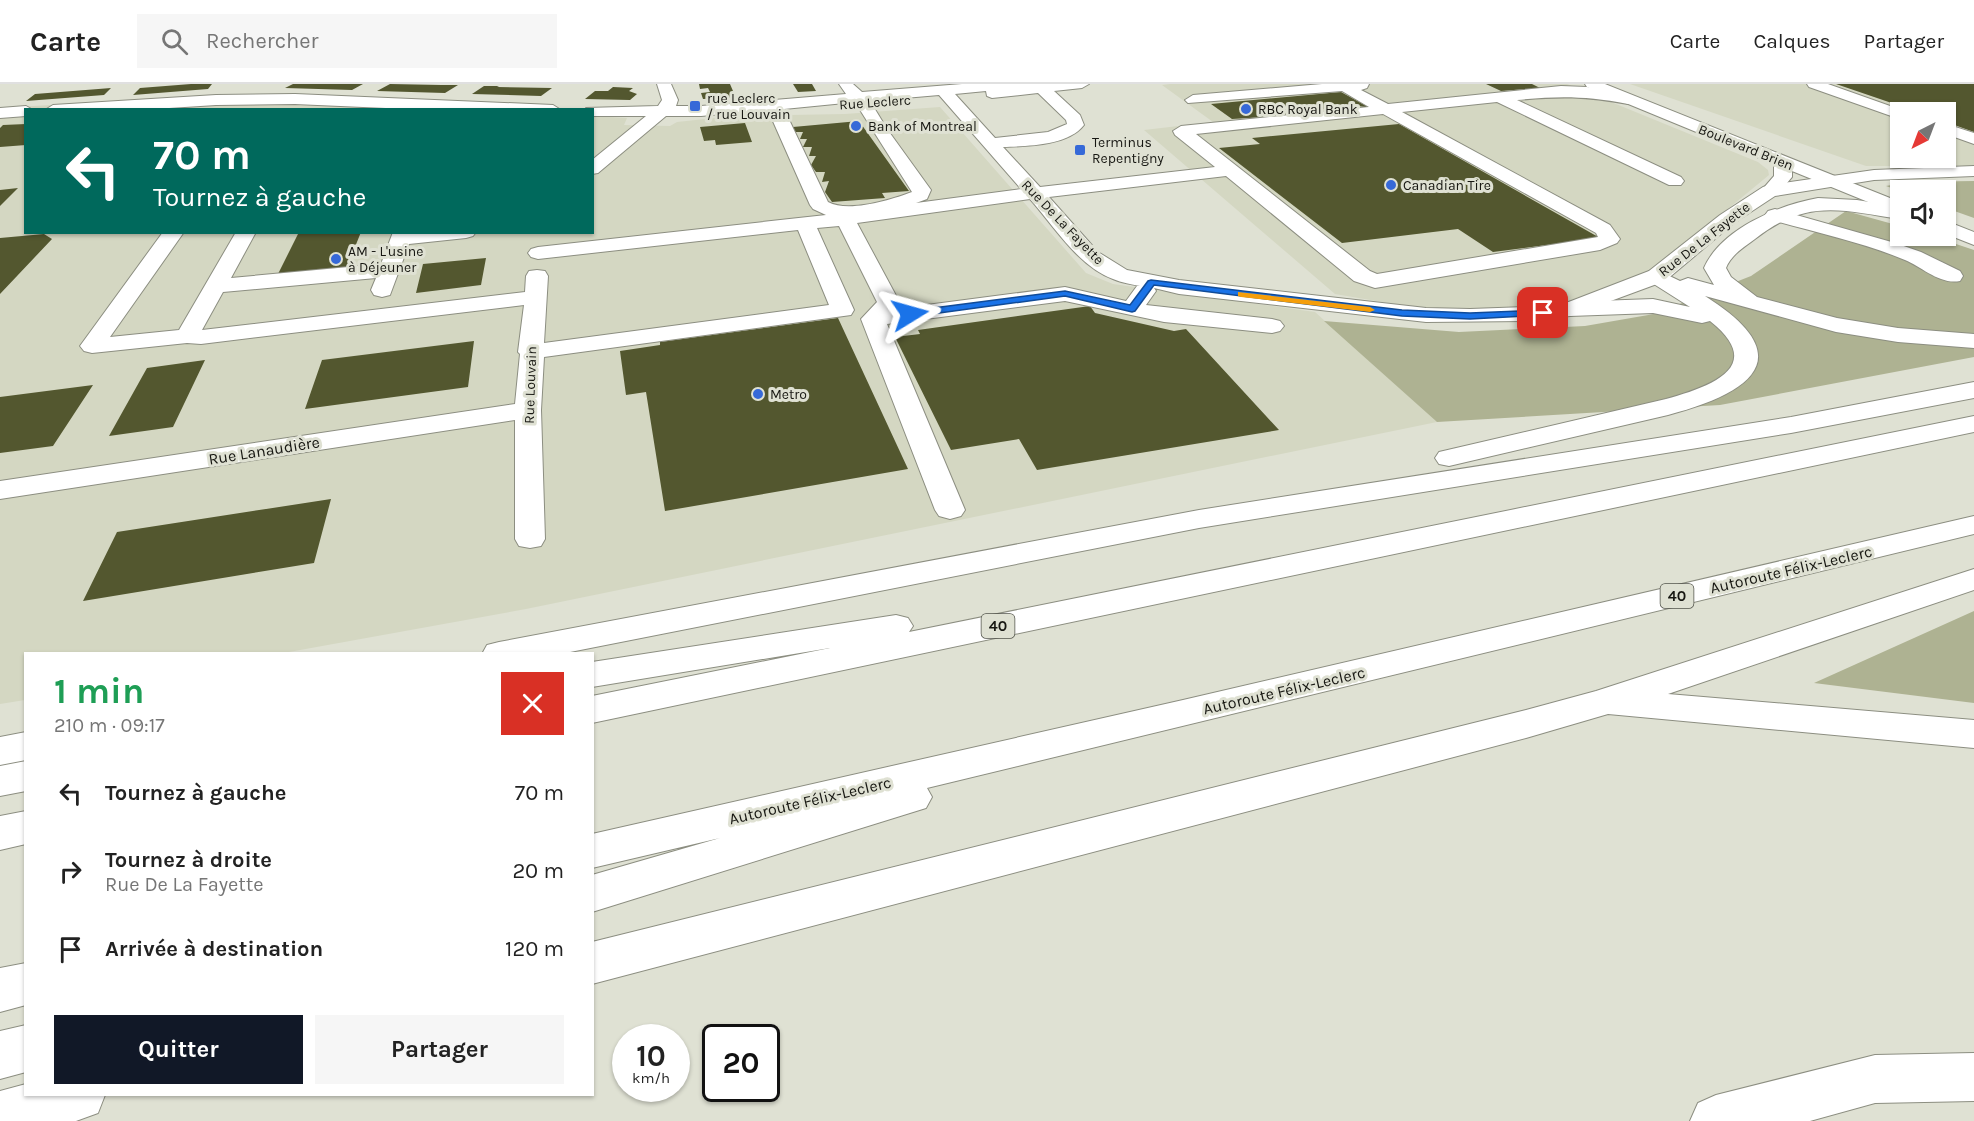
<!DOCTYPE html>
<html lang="fr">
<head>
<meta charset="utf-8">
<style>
  :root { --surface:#fff; --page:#f6f6f6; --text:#222; --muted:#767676; --line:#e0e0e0; --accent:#111827 }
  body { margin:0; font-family:Karla,sans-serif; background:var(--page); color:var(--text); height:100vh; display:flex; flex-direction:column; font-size:22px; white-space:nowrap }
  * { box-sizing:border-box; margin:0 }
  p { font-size:20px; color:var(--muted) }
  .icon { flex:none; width:33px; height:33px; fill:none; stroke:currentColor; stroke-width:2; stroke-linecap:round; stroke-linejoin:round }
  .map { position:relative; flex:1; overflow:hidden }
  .sheet { position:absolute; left:24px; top:568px; width:570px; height:444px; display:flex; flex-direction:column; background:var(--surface); border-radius:0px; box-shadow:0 2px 4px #0004 }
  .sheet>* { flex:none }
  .guide { position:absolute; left:24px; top:24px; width:570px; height:126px; border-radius:0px; box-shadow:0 2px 4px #0004; background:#00695c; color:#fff; overflow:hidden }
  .needle { width:39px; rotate:222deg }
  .controls { position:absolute; left:1890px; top:18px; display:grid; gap:12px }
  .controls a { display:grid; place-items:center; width:66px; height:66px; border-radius:0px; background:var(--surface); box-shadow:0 2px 4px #0004; font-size:30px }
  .speed { position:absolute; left:612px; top:940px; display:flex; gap:12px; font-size:30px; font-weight:700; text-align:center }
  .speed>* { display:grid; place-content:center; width:78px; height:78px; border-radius:50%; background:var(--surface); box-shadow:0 2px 4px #0004; line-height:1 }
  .speed small { font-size:15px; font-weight:400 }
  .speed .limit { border:3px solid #111; border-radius:9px; background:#fff; color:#111 }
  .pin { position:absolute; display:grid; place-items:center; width:51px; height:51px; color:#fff; margin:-26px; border-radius:12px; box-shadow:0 3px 9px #0006 }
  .me { position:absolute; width:66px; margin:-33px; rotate:82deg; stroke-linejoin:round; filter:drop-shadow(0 0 4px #0008) }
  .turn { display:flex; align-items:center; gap:21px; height:126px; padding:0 30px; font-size:27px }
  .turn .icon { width:78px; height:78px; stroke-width:2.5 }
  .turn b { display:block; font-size:42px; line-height:51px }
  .round { display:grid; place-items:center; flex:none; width:63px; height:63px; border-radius:0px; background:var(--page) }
  .summary { display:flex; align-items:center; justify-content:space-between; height:102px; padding:0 30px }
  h1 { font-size:36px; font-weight:700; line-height:45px; color:#1e9e55 }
  .button { display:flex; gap:12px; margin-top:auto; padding:12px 30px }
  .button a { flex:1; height:69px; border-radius:0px; background:var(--accent); color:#fff; font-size:24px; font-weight:700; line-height:69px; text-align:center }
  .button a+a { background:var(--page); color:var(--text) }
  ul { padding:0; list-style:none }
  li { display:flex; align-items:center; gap:18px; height:78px; padding:0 30px }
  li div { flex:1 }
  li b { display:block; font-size:22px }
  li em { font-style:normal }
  header { display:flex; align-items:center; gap:36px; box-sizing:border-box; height:84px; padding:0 30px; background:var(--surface); border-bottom:2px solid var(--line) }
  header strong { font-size:28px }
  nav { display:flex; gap:33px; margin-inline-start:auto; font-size:21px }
  .search { width:420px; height:54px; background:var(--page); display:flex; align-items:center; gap:15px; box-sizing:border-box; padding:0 21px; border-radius:0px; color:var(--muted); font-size:22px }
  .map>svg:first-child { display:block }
  .built { fill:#d4d7c2; fill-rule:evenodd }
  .green { fill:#aeb292 }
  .building { fill:#53572f }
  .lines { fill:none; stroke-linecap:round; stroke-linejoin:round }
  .minor-casing { stroke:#8c8e81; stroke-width:2 }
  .major-casing { stroke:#8c8e81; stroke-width:2 }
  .highway-casing { stroke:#8c8e81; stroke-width:2 }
  .minor { fill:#fff; fill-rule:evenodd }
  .major { fill:#fff; fill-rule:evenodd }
  .highway { fill:#fff; fill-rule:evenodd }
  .route { fill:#1a73e8; stroke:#114b97; stroke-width:1.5 }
  .slow { fill:#f59e0b }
  .poi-dot { fill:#3669d8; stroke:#dfe1d3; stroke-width:2 }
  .labels { text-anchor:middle; stroke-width:6; stroke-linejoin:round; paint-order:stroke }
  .far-poi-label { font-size:14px; fill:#171712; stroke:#dfe1d3; text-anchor:start }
  .far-street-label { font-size:14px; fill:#171712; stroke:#dfe1d3 }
  .shield { fill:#dfe1d3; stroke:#53544c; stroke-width:1.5 }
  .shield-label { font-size:15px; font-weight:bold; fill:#171712 }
  .street-label { font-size:16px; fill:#171712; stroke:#dfe1d3 }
</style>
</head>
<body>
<header>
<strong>Carte</strong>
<div class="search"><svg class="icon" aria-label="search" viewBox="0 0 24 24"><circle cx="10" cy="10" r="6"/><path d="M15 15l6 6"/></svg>Rechercher</div>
<nav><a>Carte</a><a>Calques</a><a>Partager</a></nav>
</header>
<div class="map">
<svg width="1974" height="1037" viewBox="0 0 1974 1037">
  <rect width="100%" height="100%" fill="#dfe1d3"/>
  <path class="built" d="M1170,0H1567L1758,78L1768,86L1769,91L1649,190L1567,218L1488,226L1426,224L1394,220L1335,210L1144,46L1213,38L1162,1Z
    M1630,0H1974V82H1866ZM1900,28H1946V74H1900Z
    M203,12L473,25L26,26V148H592L593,32L627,34L624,41L670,42L677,38L733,32L845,30L940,23L1086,189L1113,200L1315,228L1437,338L526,525L278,570H26L25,616L0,620V24Z"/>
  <path class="green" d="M1974,97V134L1946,124V106L1900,107L1886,102L1907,98Z
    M1846,127L1900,142V152H1932L1974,166V273L1720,321L1437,338L1324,237L1459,248L1585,242L1654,230L1751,192Z
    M1974,527V619L1814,599Z"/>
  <path class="building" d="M191,0H212L208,5L133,11L140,4Z
    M293,0H363L352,6L285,4Z
    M390,0L441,1H458L445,9L377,7Z
    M699,0H730L736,14L703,15L701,9L710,8L708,4L700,5Z
    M793,0H812L816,7L798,8Z
    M1486,0H1532L1540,4L1501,7Z
    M1836,0H1974V48L1946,38V28H1918Z
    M484,2H499L497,3L552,4L541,12L472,10Z
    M613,3L633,4L629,7L637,10L630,16L585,15L595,7H608Z
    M111,4L104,11L26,17L35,10Z
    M1341,8L1370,24L1359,22L1305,27L1309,30L1232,35L1211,20Z
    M859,37L909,107L882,109L885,114L832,118L825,108L829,97L822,98L825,88H816L811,81L816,72H809L812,63H803L807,55H800L803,48H794L793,43Z
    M745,39L752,58L716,61L715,56L704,57L700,43Z
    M26,40V61L0,63V44L3,41Z
    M1399,40L1600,154L1493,168L1458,145L1342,159L1219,64L1260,60L1252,54Z
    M18,104L0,122V106Z
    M299,148H361L347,183L278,190Z
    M44,150L52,155L0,210V154Z
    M486,174L481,201L416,209L423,180Z
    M1090,222L1095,229L1174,247L1186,245L1279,346L1037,386L1019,355L951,366L895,253L920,250L918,246Z
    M838,234L908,385L665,427L646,308L626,311L620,267L660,261V258Z
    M474,257L468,303L305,325L322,276Z
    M205,276L173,343L109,352L147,284Z
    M93,301L53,362L0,369V313Z
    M331,415L314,479L83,517L117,448Z"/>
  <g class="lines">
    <defs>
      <path id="minor" d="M657,0H671L678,16L676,22H701L846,10L839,0H853L862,8L962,0H1089L1082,4L1054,7L1080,31L1084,41C1068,62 1027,62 1003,63L1040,103L1215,83L1175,51L1173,47L1181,42L1369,23L1342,7L1188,19L1185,16L1193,11L1322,0H1369L1367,4L1361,6L1388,20L1561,2L1587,3L1633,12L1636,15L1633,18L1628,20C1585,12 1560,12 1517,16L1681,93L1684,97L1681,101H1669L1497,18L1402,28L1610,141L1620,155L1617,159L1600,166L1375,204L1354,197L1226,92L1049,113L1098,168L1127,186L1179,196L1426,224L1470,225L1528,223L1566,219L1649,187L1720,131L1763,103L1770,101L1874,86L1974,82V92L1874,96L1775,112L1734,139L1665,197L1570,232L1528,237L1426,238L1179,210L1154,204L1156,207L1146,221L1272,235L1280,237L1284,242L1280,247L1272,249L1164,238L1065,217L887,240L965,426L961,432L950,435L939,432L935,426L861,235L877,218L839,142L817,144L854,226L851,231L544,273L541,326L545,455L541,462L530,464L519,462L515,455V336L0,415V397L515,320L520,270L518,268L524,221L201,260L187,259L92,269L84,267L80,262L163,148H184L110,253L179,246L236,148H256L231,194L381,180L393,148H476L473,152L466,154L409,160L390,211L382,213L374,211L371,206L376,194L223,208L202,246L525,208L526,192L529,187L537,186L545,187L548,192L544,259L829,221L798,146L538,175L531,173L528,169L531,165L538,163L826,131L813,125L810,121L768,26L701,32H666L598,89L592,90V76L646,32H592V26H585L586,24L658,22L662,16ZM986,7L987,12L992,14L1038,9L1066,36L1067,40L1048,48L995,54L955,10ZM939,11L1021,105L916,119L927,115L931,106L887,45L870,17ZM855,18L912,108C891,116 848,129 828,118L784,25ZM1383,30L1596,149L1598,153L1377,190L1370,187L1196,50ZM1030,115C1054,142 1078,182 1113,195C1122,199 1131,200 1140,202H1137L1126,217L1065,203L896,225L900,219L857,139Z
        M1807,0H1828L1907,28H1900V35L1894,33L1809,3Z
        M295,10L553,21L561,26H431L295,20L216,21L138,26H45L53,21L216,11Z
        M26,22L33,26H26V32L0,34V24Z
        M1946,40L1974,49V60L1946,50Z
        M1775,125L1895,159L1921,168L1960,187L1963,192L1960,197C1940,201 1922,183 1905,176C1862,158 1813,148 1768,135L1765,131L1768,127Z
        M1974,969V1017L1875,1019L1810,1037H1690L1698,1019L1716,1011L1875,971Z"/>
      <path id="major" d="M1585,0H1605L1900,118V131L1792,87V93L1777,111H1763L1761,107L1774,92V80L1587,3Z
        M1946,137L1974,148V161L1946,150Z"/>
      <path id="highway" d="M1818,114L1857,116L1900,123V135C1841,126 1807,114 1755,155C1744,163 1731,171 1726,184L1731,193L1757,213L1837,234L1898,244L1974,250V264L1898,258L1836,248L1705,212C1802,273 1752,309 1668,331L1449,382L1439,380L1435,374L1439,368L1666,315C1709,303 1768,283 1710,237L1702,239L1653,229L1570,232L1562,230L1559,225L1562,220L1570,218L1653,215L1690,223L1649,197L1646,192L1649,187L1657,186L1680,197L1688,194L1714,201L1704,184C1721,145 1779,121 1818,114Z
        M1974,298V314L1791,349L1199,444L560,570H482L487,561L499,558L1199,426L1791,333Z
        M1974,332V348L592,639V612L830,564L592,603V578L896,531L908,534L913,542L909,548Z
        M1974,432V450L927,704L932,713L926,724L592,828V791L720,754L592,784V750L1183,616Z
        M1974,485V506L1668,610L1974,636V664L1608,630L1526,654L592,900V858L1526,626L1596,607Z
        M26,648V676L0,681V653Z
        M26,677V707L0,712V682Z
        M26,727V760L0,766V732Z
        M26,879V921L0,928V884Z
        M26,941V988L0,995V947Z
        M26,1000V1011H105L98,1029L76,1037H0V1007Z"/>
    </defs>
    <use href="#minor" class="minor-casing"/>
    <use href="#major" class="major-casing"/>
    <use href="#highway" class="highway-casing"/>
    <use href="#minor" class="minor"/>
    <use href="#major" class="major"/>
    <use href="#highway" class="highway"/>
  </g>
  <path class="route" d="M1151,196L1402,226L1470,229L1543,226L1548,229L1543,231L1470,235L1402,232L1154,201L1135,227L1132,228L1065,212L910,233L905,230L910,227L1065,207L1130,221L1148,197Z"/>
  <path class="slow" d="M1238,208L1370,223L1375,226L1370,228L1241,213L1238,212Z"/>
  <g class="poi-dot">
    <rect x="689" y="16" width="12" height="12" rx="3"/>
    <circle cx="1246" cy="25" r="6"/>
    <circle cx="856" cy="42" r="6"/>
    <rect x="1074" y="60" width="12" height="12" rx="3"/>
    <circle cx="1391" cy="101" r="6"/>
    <circle cx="336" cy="175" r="6"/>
    <circle cx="758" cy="310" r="6"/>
  </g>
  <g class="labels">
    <g class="far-poi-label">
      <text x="707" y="19">rue Leclerc<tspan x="707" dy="16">/ rue Louvain</tspan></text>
      <text x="1258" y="30">RBC Royal Bank</text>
      <text x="868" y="47">Bank of Montreal</text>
      <text x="1092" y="63">Terminus<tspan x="1092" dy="16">Repentigny</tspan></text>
      <text x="1403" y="106">Canadian Tire</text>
      <text x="348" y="172">AM - L'usine<tspan x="348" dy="16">à Déjeuner</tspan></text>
      <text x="770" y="315">Metro</text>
    </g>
    <g class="far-street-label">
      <text transform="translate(875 18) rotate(-4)" y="5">Rue Leclerc</text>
      <text transform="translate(1746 63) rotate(22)" y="5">Boulevard Brien</text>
      <text transform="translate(1063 138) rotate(46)" y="5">Rue De La Fayette</text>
      <text transform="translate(1704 155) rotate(-38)" y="5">Rue De La Fayette</text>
      <text transform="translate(530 301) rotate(-88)" y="5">Rue Louvain</text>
    </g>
    <g class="shield">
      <rect x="1660.5" y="500" width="33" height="24" rx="4.5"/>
      <rect x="981.5" y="530" width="33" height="24" rx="4.5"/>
    </g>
    <g class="shield-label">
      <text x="1677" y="517">40</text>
      <text x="998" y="547">40</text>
    </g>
    <g class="street-label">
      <text transform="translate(264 366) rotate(-9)" y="6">Rue Lanaudière</text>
      <text transform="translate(1791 485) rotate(-13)" y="6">Autoroute Félix-Leclerc</text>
      <text transform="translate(1284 606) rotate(-13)" y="6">Autoroute Félix-Leclerc</text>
      <text transform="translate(810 716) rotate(-13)" y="6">Autoroute Félix-Leclerc</text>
    </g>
  </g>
</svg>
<div class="controls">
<a><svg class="needle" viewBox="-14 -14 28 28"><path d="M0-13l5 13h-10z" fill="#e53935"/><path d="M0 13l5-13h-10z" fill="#767676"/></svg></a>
<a><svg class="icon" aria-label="sound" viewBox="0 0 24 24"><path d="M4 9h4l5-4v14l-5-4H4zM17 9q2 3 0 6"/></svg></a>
</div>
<div class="speed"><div>10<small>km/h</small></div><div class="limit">20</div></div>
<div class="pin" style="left:1543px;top:229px;background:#d93025"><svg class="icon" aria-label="arrive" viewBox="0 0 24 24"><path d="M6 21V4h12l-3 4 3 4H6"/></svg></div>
<svg class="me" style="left:910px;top:230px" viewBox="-20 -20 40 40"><path d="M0-17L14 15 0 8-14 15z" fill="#1a73e8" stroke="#fff" stroke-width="4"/></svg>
<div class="guide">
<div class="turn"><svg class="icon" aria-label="left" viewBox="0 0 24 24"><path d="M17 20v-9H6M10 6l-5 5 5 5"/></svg><div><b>70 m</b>Tournez à gauche</div></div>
</div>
<section class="sheet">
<div class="summary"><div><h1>1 min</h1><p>210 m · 09:17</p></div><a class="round" style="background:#d93025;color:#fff"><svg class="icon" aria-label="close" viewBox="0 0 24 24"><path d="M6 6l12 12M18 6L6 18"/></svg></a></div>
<ul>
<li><svg class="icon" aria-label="left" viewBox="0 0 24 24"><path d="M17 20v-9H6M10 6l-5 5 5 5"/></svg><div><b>Tournez à gauche</b></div><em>70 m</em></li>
<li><svg class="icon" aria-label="right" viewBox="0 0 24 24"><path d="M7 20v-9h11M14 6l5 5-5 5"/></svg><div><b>Tournez à droite</b><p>Rue De La Fayette</p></div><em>20 m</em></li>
<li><svg class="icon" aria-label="arrive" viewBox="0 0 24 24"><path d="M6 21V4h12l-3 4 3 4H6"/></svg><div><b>Arrivée à destination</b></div><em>120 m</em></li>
</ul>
<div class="button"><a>Quitter</a><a>Partager</a></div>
</section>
</div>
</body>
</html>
